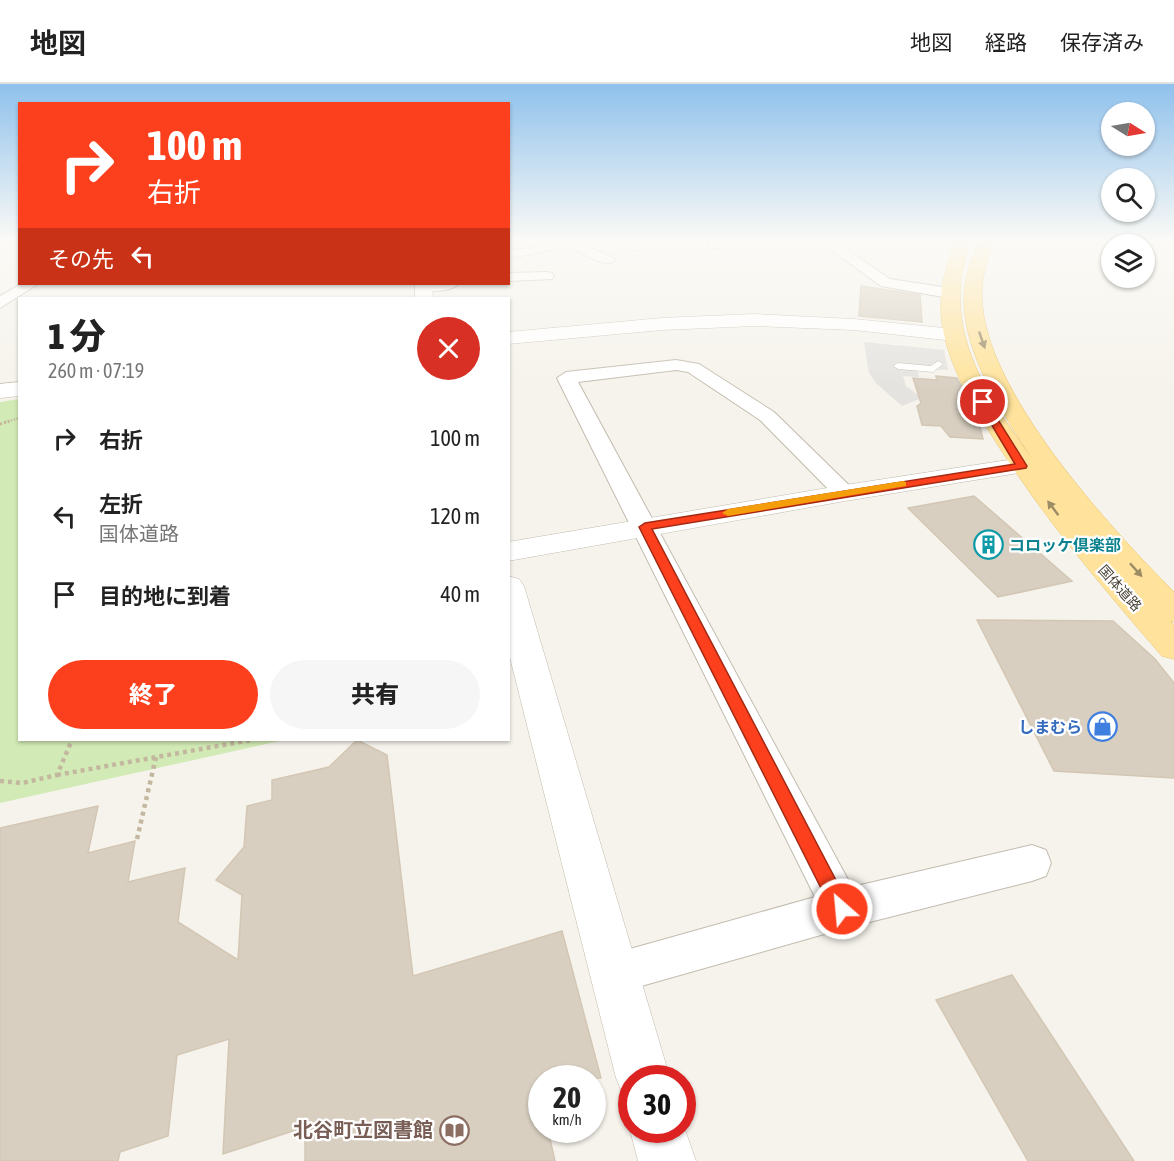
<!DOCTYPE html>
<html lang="ja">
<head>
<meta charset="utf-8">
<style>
  :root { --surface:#fff; --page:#f6f6f6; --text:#222; --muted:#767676; --line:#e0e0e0; --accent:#fc3f1d }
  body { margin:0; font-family:"Asap Condensed","Noto Sans JP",sans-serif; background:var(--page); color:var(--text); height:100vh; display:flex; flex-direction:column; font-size:22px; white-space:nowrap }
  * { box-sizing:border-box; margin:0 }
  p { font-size:20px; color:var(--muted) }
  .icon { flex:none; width:33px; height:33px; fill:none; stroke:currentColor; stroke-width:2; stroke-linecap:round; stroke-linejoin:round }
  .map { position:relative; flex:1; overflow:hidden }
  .side { position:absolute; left:18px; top:213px; width:492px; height:444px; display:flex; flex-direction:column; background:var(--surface); border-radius:0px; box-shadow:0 2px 4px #0004 }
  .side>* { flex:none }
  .hud { position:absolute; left:18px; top:18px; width:492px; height:183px; border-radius:0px; box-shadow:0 2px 4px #0004; background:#fc3f1d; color:#fff; overflow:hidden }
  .needle { width:39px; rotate:101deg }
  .buttons { position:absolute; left:1101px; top:18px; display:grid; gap:12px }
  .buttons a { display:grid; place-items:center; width:54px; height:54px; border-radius:50%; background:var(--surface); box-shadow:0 2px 4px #0004; font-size:30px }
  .speed { position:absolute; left:528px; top:981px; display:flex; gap:12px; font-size:30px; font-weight:700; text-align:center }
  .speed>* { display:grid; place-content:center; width:78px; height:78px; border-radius:50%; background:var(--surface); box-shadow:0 2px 4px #0004; line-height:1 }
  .speed small { font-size:15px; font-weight:400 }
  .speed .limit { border:9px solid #d22; background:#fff; color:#111 }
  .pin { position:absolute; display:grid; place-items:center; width:51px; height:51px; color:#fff; margin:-26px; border:3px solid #fff; border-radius:50%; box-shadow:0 2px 6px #0007 }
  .me { position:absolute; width:66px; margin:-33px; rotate:333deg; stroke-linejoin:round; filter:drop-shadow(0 0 4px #0008) }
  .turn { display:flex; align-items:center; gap:21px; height:126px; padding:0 30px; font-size:27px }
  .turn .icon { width:78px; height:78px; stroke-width:2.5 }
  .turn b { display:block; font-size:42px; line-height:51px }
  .then { display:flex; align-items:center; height:57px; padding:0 30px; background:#0003; gap:12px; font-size:22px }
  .round { display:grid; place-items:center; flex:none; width:63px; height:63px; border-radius:32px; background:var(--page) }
  .summary { display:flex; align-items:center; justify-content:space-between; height:102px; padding:0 30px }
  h1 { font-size:36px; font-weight:800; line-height:45px }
  .cta { display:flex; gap:12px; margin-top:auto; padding:12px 30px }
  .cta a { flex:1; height:69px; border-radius:36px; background:var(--accent); color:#fff; font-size:24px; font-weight:800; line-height:69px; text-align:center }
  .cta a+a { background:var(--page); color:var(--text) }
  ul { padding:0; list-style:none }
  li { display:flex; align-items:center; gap:18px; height:78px; padding:0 30px }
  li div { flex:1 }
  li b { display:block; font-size:22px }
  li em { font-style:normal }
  header { display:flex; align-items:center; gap:36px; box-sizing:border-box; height:84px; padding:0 30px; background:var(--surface); border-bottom:2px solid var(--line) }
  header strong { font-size:28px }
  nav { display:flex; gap:33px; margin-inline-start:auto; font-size:21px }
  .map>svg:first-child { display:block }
  .green { fill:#d2eab5 }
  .parking { fill:#e5e3e0 }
  .building { fill:#d8cfc1; stroke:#d3c7b4; stroke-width:1.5 }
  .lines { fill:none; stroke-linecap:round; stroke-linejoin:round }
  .service-casing { stroke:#c2bbae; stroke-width:1 }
  .minor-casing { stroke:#c2bbae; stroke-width:2 }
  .tertiary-casing { stroke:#c2bbae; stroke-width:1 }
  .primary-casing { stroke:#e6c16a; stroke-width:1 }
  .path-far2 { stroke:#c4b79f; stroke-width:2; stroke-dasharray:1.5 1.5; stroke-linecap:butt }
  .path-far1 { stroke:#c4b79f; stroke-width:3; stroke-dasharray:2 2; stroke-linecap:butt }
  .path { stroke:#c4b79f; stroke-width:4.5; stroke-dasharray:4 4; stroke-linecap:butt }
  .service { fill:#fff; fill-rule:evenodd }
  .minor { fill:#fff; fill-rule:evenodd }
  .tertiary { fill:#fff; fill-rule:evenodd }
  .primary { fill:#ffe39c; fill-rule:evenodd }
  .oneway { fill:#9c8c66 }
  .route { fill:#fc3f1d; stroke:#a42913; stroke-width:1.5 }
  .slow { fill:#f59e0b }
  .labels { text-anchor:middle; stroke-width:4.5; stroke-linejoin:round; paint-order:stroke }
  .far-street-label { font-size:14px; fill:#4b4439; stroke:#fff }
  .culture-label { font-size:16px; font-weight:bold; fill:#0d838f; stroke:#fff; text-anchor:start }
  .shop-label { font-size:16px; font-weight:bold; fill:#366cbe; stroke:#fff; text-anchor:end }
  .near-education-label { font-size:20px; font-weight:bold; fill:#785e54; stroke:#fff; text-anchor:end }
</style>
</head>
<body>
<header>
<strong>地図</strong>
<nav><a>地図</a><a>経路</a><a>保存済み</a></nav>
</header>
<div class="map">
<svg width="1174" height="1077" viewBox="0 0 1174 1077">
  <rect width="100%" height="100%" fill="#f6f3ec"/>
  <path class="green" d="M19,315L20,656H284L0,719V318Z"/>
  <path class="parking" d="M864,258L944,266L948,286L917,285L919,293L903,292L906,302L922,314L902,322L876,299L869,289Z"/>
  <path class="building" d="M861,202L920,211L922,238L859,232Z
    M936,292L957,294L977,332L983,355L950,353L941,342L922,341L917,322L921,319L913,294L937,296Z
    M974,412L1072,497L998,513L908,424Z
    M977,536L1113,537L1155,575L1174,599V694L1054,687Z
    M357,656L387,671L413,892L562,847L601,994H542V1046H548L555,1077H305V1043L223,1070L229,955L177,971L168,1052L120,1068L118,1077H0V744L98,722L88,769L135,757L128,798L185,784L178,838L238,876L242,811L216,796L244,763L247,722L272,716V696L329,683Z
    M1012,891L1134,1077H1028L936,916Z"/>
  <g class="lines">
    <defs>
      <path id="service" d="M938,277L943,280L933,288L898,285L893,282L898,279L931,282Z"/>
      <path id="minor" d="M563,155H584L580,159L615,175L613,178C598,182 582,167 569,163C563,162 521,173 508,174V166L527,165Z
        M611,155H629L645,163L638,167Z
        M716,155H733L719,164H709V158Z
        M816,155H831L890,195L949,204L957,209L949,214L881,202Z
        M547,188L552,189L554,192L552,195L508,197V189Z
        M21,200H38L0,224V212Z
        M419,200H459C452,207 423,211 416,203Z
        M676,276L699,280L774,328L857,409L853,414H837L760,336L688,288L676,286L578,298L852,803L1032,761L1046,766L1051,779L1046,792L1032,797L842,845L613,910L598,904L592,889L598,874L815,813L557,294L566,288Z"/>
      <path id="tertiary" d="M415,200H431L433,214H415Z
        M754,230L854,235L954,245L964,251L954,257L854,246L754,242L662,246L508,260V248L662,234Z
        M20,298V312L0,314V300Z
        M1022,374L1031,377L1035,382L1031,387L845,417L508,477V458L845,401Z
        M508,492L519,495L524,502L670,994H632V1016L624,1013L616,994L508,566Z
        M682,1037L696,1077H638L630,1046L632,1041V1046H682Z"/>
      <path id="primary" d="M957,155H972C937,238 985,311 1033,376C1004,332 962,268 964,212C965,192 972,173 980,155H995C988,173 981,193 982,213C983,306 1110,444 1174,508V538L1170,537L1174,541V575L1162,572C1102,503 1043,433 994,355C972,320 948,281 942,239C938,209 945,182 957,155Z"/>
    </defs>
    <use href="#service" class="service-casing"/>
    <use href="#minor" class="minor-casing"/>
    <use href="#tertiary" class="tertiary-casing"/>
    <use href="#primary" class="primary-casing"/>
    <path class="path-far2" d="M5,338L20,334"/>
    <path class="path-far1" d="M0,340L10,337"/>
    <path class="path" d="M57,691L251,656
      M0,697L22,699L57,691L72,656
      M137,755L156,673"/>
    <use href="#service" class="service"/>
    <use href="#minor" class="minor"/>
    <use href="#tertiary" class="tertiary"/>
    <use href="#primary" class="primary"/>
  </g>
  <defs><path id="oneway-solid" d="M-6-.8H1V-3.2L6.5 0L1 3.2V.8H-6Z" transform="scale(1.5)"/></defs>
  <g class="oneway">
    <use href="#oneway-solid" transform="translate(982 256) rotate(71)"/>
    <use href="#oneway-solid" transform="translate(1053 424) rotate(-127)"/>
    <use href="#oneway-solid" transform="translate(1136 486) rotate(48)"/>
  </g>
  <linearGradient id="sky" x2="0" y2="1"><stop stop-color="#8fc1ec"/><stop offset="0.51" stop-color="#fbfaf6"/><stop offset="1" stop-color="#fbfaf6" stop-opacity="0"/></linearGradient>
  <rect width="1174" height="306" fill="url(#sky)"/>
  <path class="route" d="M983,315L987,318L1027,382L1026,384L652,445L848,819L851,825L848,832L842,835L835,832L639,443L645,439L1015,380L978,318Z"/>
  <path class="slow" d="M903,397L906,398V402L728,432L722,429L728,425Z"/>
  <defs>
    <symbol id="building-ring" viewBox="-11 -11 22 22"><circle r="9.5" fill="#fff" stroke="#0f9aa8" stroke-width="1.5"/><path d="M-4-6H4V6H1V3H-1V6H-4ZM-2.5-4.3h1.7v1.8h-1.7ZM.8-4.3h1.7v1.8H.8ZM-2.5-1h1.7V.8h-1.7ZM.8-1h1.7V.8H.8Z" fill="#0f9aa8"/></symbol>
    <symbol id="shop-ring" viewBox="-11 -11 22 22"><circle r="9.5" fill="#fff" stroke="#3f7fe0" stroke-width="1.5"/><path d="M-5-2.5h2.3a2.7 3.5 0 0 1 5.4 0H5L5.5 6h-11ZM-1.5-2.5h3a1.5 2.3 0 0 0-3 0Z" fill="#3f7fe0"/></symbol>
    <symbol id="library-ring" viewBox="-11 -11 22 22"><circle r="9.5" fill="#fff" stroke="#8d6e63" stroke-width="1.5"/><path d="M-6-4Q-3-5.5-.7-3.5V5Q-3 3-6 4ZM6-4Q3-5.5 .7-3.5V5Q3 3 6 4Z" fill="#8d6e63"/></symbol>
  </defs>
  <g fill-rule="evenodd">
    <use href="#building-ring" x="972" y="444" width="33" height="33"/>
    <use href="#shop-ring" x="1086" y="626" width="33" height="33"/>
    <use href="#library-ring" x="438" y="1030" width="33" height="33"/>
  </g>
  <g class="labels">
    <g class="far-street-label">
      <text transform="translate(1120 504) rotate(48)" y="5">国体道路</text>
    </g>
    <g class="culture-label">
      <text x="1009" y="467">コロッケ倶楽部</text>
    </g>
    <g class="shop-label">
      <text x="1082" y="649">しまむら</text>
    </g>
    <g class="near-education-label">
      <text x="433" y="1053">北谷町立図書館</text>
    </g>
  </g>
</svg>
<div class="buttons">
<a><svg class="needle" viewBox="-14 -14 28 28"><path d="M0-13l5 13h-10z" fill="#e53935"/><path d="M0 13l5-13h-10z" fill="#767676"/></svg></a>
<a><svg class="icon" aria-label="search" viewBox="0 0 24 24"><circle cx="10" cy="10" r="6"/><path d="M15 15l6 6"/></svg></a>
<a><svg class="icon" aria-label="layers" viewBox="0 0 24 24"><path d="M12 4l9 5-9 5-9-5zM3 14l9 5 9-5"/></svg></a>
</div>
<div class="speed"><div>20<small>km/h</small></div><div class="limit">30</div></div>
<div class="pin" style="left:983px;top:318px;background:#d93025"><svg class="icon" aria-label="arrive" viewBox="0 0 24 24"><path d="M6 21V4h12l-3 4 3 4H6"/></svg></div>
<svg class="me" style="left:842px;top:825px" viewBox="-20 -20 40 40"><circle r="17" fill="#fc3f1d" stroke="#fff" stroke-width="3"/><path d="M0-11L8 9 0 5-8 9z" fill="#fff"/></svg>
<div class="hud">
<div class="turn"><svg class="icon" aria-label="right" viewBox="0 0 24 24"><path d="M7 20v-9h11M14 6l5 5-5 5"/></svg><div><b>100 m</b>右折</div></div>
<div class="then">その先<svg class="icon" aria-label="left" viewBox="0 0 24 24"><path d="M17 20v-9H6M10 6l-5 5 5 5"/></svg></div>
</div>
<section class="side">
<div class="summary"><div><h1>1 分</h1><p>260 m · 07:19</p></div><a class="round" style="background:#d93025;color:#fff"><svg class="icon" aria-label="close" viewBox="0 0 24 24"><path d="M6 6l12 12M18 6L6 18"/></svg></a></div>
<ul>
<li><svg class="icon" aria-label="right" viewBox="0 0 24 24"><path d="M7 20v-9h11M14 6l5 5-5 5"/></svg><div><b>右折</b></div><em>100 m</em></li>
<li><svg class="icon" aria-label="left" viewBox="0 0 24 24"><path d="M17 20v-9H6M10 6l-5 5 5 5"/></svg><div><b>左折</b><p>国体道路</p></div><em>120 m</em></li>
<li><svg class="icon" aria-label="arrive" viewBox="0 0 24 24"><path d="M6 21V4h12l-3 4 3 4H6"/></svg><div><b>目的地に到着</b></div><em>40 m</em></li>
</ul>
<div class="cta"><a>終了</a><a>共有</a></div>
</section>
</div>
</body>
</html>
